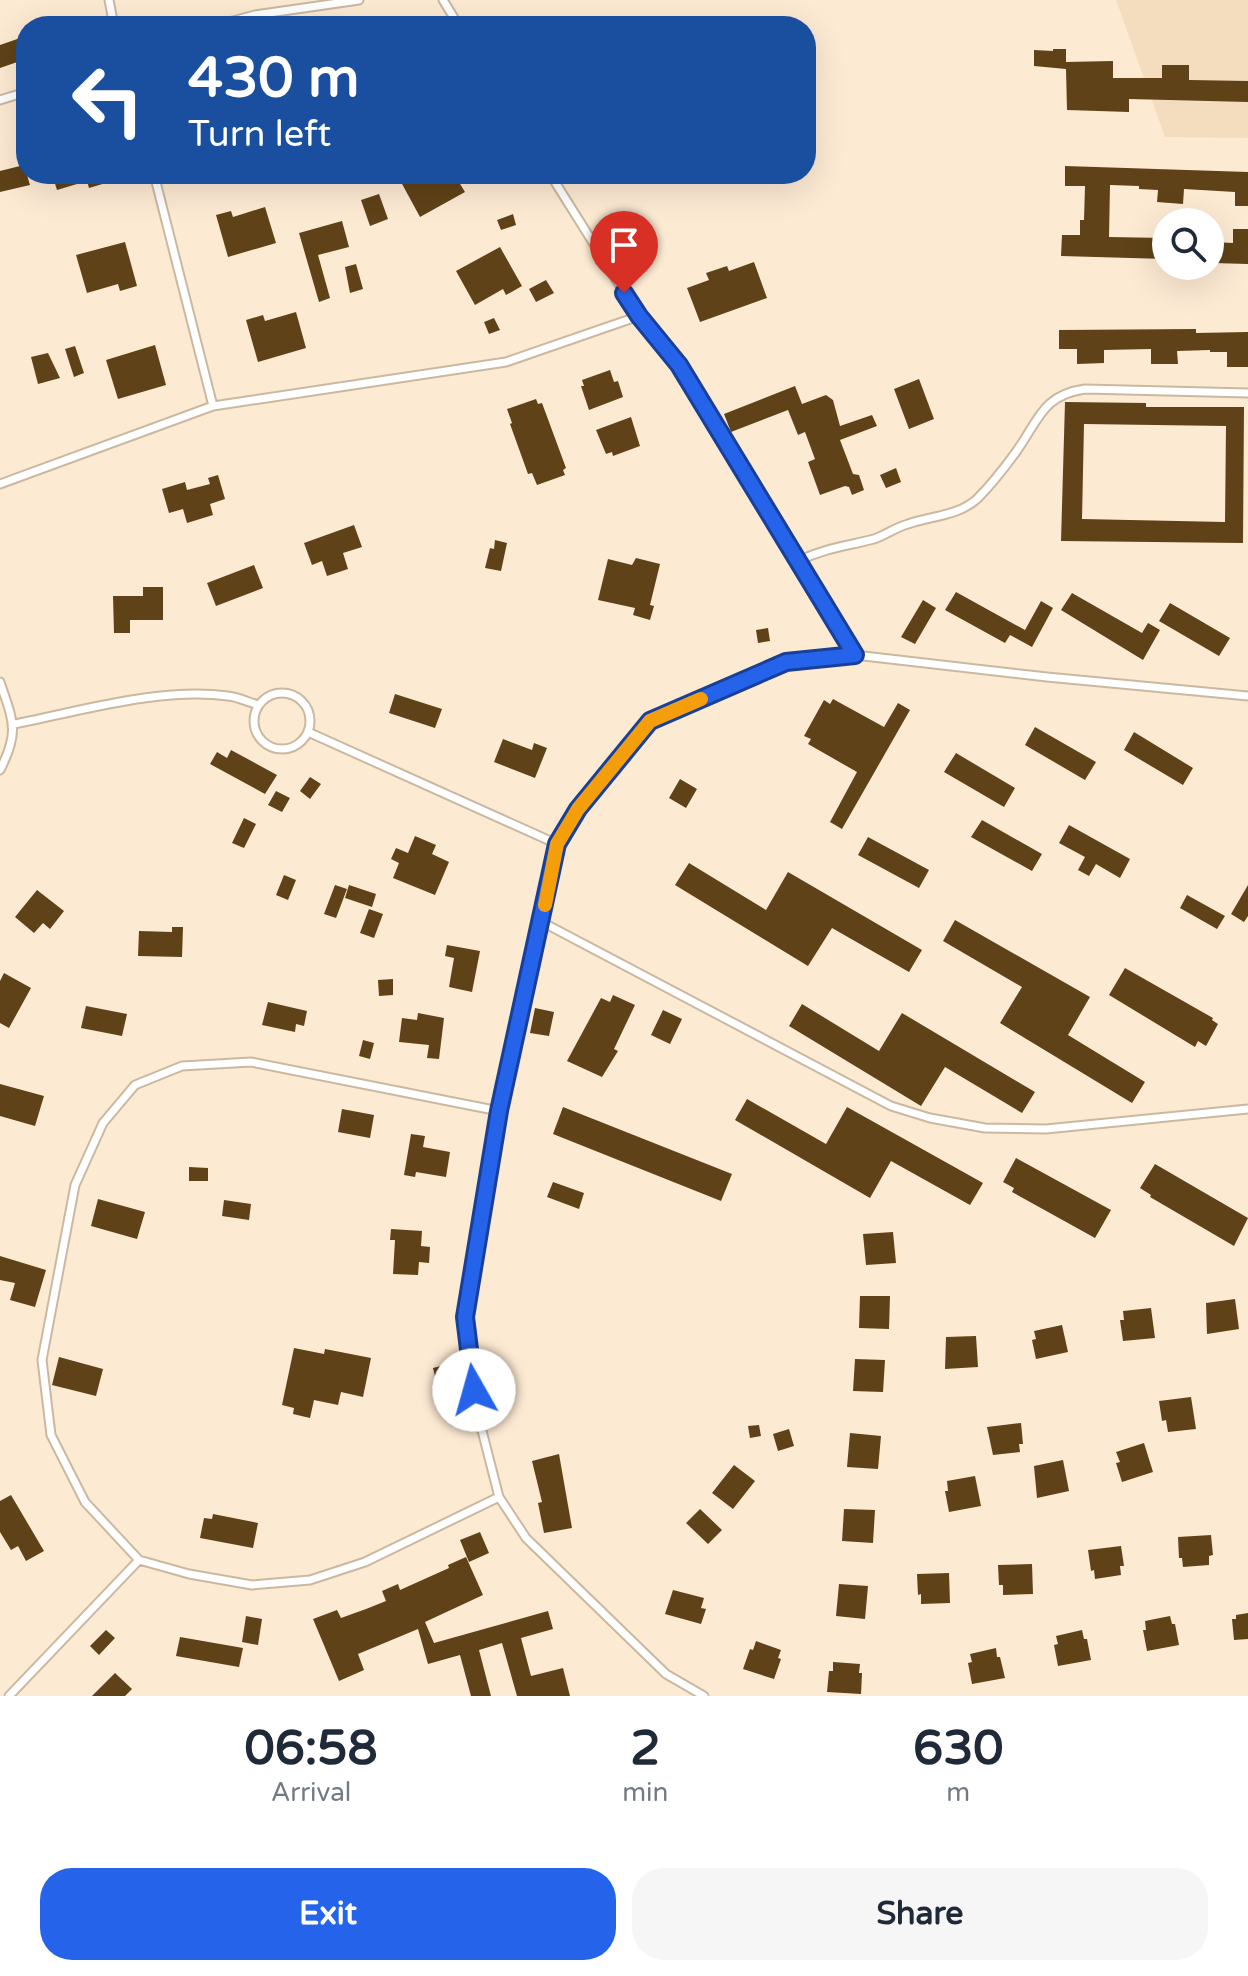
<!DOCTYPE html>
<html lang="en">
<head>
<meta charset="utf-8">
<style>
  :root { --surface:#fff; --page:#f6f6f7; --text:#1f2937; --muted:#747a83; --accent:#2563eb }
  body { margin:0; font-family:"Varela Round",sans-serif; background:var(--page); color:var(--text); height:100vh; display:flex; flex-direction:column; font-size:30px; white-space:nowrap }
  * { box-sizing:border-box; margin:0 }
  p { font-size:26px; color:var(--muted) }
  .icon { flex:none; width:44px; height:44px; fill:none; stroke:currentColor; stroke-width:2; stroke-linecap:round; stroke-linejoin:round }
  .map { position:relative; height:1696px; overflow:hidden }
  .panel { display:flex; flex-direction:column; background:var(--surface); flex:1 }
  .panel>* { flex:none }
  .hud { position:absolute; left:16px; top:16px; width:800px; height:168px; border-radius:32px; box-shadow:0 8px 32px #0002; background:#1a4fa0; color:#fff; overflow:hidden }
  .controls { position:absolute; left:1152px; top:208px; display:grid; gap:16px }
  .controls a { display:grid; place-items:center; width:72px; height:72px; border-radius:50%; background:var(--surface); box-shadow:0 8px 32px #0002; font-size:40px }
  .pin { position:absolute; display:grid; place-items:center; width:68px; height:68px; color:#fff; margin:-82px -34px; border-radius:50% 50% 50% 0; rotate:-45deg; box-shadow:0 0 8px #0007 }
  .pin .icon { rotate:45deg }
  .me { position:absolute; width:88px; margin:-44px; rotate:353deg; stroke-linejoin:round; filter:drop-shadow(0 0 6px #0008) }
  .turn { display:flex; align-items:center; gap:28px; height:168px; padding:0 40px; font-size:36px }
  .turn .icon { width:104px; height:104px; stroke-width:2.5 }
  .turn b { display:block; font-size:56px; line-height:68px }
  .eta { display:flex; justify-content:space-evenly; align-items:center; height:136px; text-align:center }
  .eta b { font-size:48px; font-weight:700; line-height:56px }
  .button { display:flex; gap:16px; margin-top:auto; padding:16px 40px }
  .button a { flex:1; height:92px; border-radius:32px; background:var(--accent); color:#fff; font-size:32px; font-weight:700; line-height:92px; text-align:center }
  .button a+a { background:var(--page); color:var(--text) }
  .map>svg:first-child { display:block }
  .built { fill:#f4ddbf }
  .building { fill:#5f4217; fill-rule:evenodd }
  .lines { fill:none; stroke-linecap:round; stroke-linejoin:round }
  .lane-casing { stroke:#cab8a1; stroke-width:11 }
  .lane { stroke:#fff; stroke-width:7 }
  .route-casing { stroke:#184099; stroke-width:20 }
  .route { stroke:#2563eb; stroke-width:14 }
  .slow { stroke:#f59e0b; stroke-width:14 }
</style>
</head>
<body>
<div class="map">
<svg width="1248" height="1696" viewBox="0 0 1248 1696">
  <rect width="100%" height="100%" fill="#fdead3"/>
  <path class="built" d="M1116,0H1248V138L1165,137Z"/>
  <path class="building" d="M26,36V59L0,68V45Z
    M1053,49H1066V62L1113,61V78H1162V65H1189V80L1248,81V102L1129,99V112L1067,110L1066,69L1034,66V50L1053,51Z
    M24,165L30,185L0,192V171Z
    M1065,166L1248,172V206H1235V192L1184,189L1183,204L1157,202L1158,190L1139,189V186L1110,185L1109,237L1166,238V259L1061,256L1062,235H1080V220H1084L1085,186H1065Z
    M52,174H126V177L89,188L87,181L57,190Z
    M415,174H454L465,192L420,217L401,182Z
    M379,194L388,219L370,226L361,200Z
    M265,207L276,243L228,257L216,215L231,211L233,217Z
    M513,214L516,225L501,230L497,220Z
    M342,221L349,247L318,255L330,298L319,302L299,233Z
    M1233,229H1248V264L1213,263V242L1233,243Z
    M125,242L137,286L120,291L118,284L87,293L76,255Z
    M500,247L522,286L506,295L503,289L475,305L456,271Z
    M754,262L767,298L700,322L687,288L709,280L706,273L727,266L729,271Z
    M356,264L363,289L350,293L345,267Z
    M546,280L554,293L536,302L529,289Z
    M296,312L306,348L258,362L246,320L263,315L265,321Z
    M494,318L500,330L489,334L484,322Z
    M1196,329V333L1248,332V367H1227V352H1210V350L1177,351L1178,364H1151V349L1104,350V363L1077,364V349H1059V330Z
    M155,345L166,385L118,399L106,360Z
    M75,346L84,373L74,377L65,349Z
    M48,353L60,378L38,384L31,357Z
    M610,370L614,382L618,381L623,397L589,410L581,386H584L582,380Z
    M919,379L934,419L909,429L894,389Z
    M795,386L802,404L826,395L833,400L840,426L872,415L877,426L840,440L853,474L859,475L864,490L852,495L849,487L845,486L820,495L808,462L815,459L805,432L798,435L788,410L731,432L724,414Z
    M536,399L538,404L542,403L566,468L563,470L565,475L537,485L532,473L528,474L510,424L512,423L507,409Z
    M1065,402L1146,403V407H1244L1243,543L1061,541ZM1084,424L1226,426L1225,522L1082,519Z
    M631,417L640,446L613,456L612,452L606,454L596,430Z
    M896,468L901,482L886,488L880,475Z
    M218,475L225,499L210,504L213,515L187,523L183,509L169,513L162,489L185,482L187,490L210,484L208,478Z
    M354,525L362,547L343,553L348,569L327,576L322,561L312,565L304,543Z
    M495,540L507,543L501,571L485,568L490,548L494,549Z
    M636,558L660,564L650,605L654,606L650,620L633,615L635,608L598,600L608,559L632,565Z
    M254,565L263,588L216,606L207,583Z
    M143,587H163V620H130V633H114L113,596H143Z
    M956,592L1025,630L1041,601L1053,608L1032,647L1010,635L1005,643L945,610Z
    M1072,593L1142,633L1148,623L1160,630L1143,660L1061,610Z
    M923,600L936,608L915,644L901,637Z
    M1170,603L1230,638L1219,656L1159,621Z
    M768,628L770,641L758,643L756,630Z
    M395,694L442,709L435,728L389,713Z
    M833,699L884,727L898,703L910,710L842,829L830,822L857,772L808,744L811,739L804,736L824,700L830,704Z
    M1035,727L1096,762L1085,780L1025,745Z
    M1134,732L1193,768L1183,785L1124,750Z
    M503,739L532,750L534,743L547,748L535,778L494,762Z
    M231,750L277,775L265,794L210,764L217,752L227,758Z
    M956,753L1015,788L1004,807L944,772Z
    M310,777L321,784L310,799L300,791Z
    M680,779L697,789L686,808L669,798Z
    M276,791L290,798L282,812L268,805Z
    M244,818L256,824L244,848L232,843Z
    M982,820L1042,854L1032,871L971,837Z
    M1069,825L1130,859L1120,878L1096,864L1089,876L1078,870L1085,857L1059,843Z
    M415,836L436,845L432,854L449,862L435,895L393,878L399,863L391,859L396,848L408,853Z
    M868,837L929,870L919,888L858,855Z
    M689,863L766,910L788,872L922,950L909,972L832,928L808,966L675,885Z
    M284,875L296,880L288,900L276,895Z
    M335,885L347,889L336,918L324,914Z
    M349,885L376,894L372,907L345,898Z
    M1248,885V916L1244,922L1231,914Z
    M37,890L64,911L50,929L43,923L34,933L15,917Z
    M1187,895L1225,916L1217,929L1180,908Z
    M369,909L383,914L374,938L360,933Z
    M955,920L1090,997L1068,1035L1145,1082L1132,1103L1000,1023L1022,987L943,941Z
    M172,927H183L182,957L138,956L139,931L172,932Z
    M447,945L480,951L472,992L449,987L454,958L445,956Z
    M1125,968L1213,1018L1212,1020L1218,1024L1206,1046L1198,1041L1195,1047L1109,995Z
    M4,973L31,988L9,1028L0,1023V981Z
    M393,979V995L379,996L378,980Z
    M613,995L635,1005L614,1049L618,1051L602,1077L567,1061L601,998L610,1002Z
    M268,1002L307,1011L304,1026L296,1024L295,1032L262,1025Z
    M802,1004L879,1051L902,1013L1035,1092L1022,1113L945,1067L921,1106L789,1026Z
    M86,1006L127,1014L122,1036L81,1028Z
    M535,1008L554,1012L549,1036L530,1033Z
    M663,1010L682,1019L670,1044L651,1035Z
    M418,1013L444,1018L439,1059L427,1058L429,1045L399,1042L402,1018L417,1020Z
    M363,1040L374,1043L370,1059L359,1056Z
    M0,1084L44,1096L35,1126L0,1116Z
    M747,1099L826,1144L847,1107L983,1183L970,1205L891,1161L870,1198L735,1120Z
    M563,1107L732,1174L721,1201L553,1134Z
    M342,1109L374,1115L370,1138L338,1132Z
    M411,1134L425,1136L423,1147L450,1152L446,1177L416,1172L415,1177L404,1175Z
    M1016,1158L1111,1210L1095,1238L1012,1192L1014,1188L1003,1182Z
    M1155,1164L1248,1218L1234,1246L1150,1197L1151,1195L1140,1188Z
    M189,1167L208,1168V1181H189Z
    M553,1182L584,1193L579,1209L547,1197Z
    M98,1199L145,1212L137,1239L91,1226Z
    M224,1200L251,1204L249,1220L222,1216Z
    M391,1229L422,1231L421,1246L430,1247L429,1263L419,1262L418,1275L393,1274L395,1240H390Z
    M893,1232L896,1263L866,1265L863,1234Z
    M0,1256L46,1270L35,1307L10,1300L15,1283L0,1280Z
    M860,1296H890L889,1329L859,1328Z
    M1235,1299L1239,1329L1207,1334L1206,1303Z
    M1151,1308L1155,1338L1123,1341L1120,1320H1124L1123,1311Z
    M1062,1325L1068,1352L1036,1359L1032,1340L1036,1339L1034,1331Z
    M976,1336L978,1367L945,1369L946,1337Z
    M294,1348L324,1354L325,1349L371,1358L363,1397L341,1392L338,1405L314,1400L310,1418L293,1414L294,1408L282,1405Z
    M59,1357L103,1369L96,1396L52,1385Z
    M855,1359L885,1360L883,1392L853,1391Z
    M445,1365L448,1377L436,1380L433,1368Z
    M1191,1397L1196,1429L1168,1432L1166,1420L1162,1421L1159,1401Z
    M1021,1423L1023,1444H1019L1020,1452L993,1455L987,1427Z
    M759,1425L761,1436L750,1438L748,1426Z
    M789,1429L794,1446L778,1451L773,1434Z
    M850,1433L881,1436L878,1469L847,1467Z
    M1144,1443L1153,1472L1122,1482L1116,1463L1120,1462L1116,1452Z
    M559,1454L572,1528L544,1533L538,1503L542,1502L532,1461Z
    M1063,1460L1069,1491L1037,1498L1034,1466Z
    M734,1465L755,1481L733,1509L712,1493Z
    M975,1476L981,1506L949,1512L945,1491H948L947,1481Z
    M11,1495L44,1551L26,1561L18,1546L11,1550L0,1532V1501Z
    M700,1509L722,1530L708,1544L686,1523Z
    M844,1509L875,1510L873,1543L842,1541Z
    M213,1514L258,1523L253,1548L200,1538L204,1518L212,1519Z
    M480,1532L489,1553L469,1562L460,1540Z
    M1211,1535L1213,1555L1209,1556V1565L1183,1567L1182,1558H1179L1178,1537Z
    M1121,1546L1124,1566H1120L1121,1575L1095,1579L1094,1570L1091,1571L1088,1550Z
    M466,1557L483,1595L425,1622L434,1643L548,1611L553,1629L521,1638L531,1676L563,1668L570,1696H517L502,1643L479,1650L491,1696H471L460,1655L428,1664L418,1629L358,1654L364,1670L339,1681L313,1619L337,1610L341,1618L366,1609L386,1601L382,1591L398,1584L400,1590L449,1568L448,1565Z
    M1032,1564L1033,1594L1003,1595V1585H999L998,1565Z
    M949,1573L950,1603L921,1604V1594L918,1595L917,1574Z
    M839,1584L868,1586L865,1619L836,1616Z
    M673,1590L704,1598L701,1608L706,1609L701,1624L665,1614Z
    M1248,1613V1639L1234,1640L1232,1619H1236V1615Z
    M246,1616L262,1619L258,1645L242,1642Z
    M1170,1616L1172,1624H1175L1179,1645L1147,1651L1143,1630H1146L1145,1621Z
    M106,1630L115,1638L99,1655L90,1646Z
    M1082,1630L1084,1639H1087L1091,1660L1058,1666L1054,1645L1058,1644L1056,1636Z
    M180,1637L243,1648L239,1667L176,1656Z
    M756,1641L781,1650L778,1658L781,1659L774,1679L743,1669L750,1649L753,1650Z
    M996,1648L997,1657H1000L1005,1678L972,1684L968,1663L972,1662L970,1654Z
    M833,1662L860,1664L859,1673H862L861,1694L827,1692L829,1671H833Z
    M115,1673L132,1689L125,1696H92Z"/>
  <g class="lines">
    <defs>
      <path id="lane" d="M109,0L114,26
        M443,0L459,26
        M214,26L255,15L359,0
        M0,100L26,92
        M154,174L213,406
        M550,174L639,316L679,365L855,655
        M0,484L213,406L506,362L639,316
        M798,561C825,548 847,546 874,539C886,535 896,527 908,524C931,516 958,516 977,499C991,485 1005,467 1016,452C1039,420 1042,395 1085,389L1248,393
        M0,682C13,721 20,731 0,770
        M254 721a28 28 0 1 1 56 0a28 28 0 1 1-56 0Z
        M14,724C81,711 160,687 228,696C238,697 248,702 258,705
        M308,732L557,844
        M542,922L891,1106L930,1118L985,1128L1046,1129L1248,1109
        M499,1497L365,1562L310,1580L252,1585L189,1574L139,1560L85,1502L51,1435L42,1360L75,1185L103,1123L135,1085L182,1066L251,1062L499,1111
        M9,1696L139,1560
        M704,1696L666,1674L526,1538L499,1497L478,1415L465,1317L499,1111L557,844L578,809L650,721L786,662L855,655L1047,677L1248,696"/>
    </defs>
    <use href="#lane" class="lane-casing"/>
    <use href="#lane" class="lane"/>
  </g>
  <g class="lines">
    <defs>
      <path id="route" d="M474,1390L465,1317L499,1111L557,844L578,809L650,721L786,662L855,655L679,365L639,316L624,293"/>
    </defs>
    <use href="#route" class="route-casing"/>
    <use href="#route" class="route"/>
    <path class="slow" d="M545,905L557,844L578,809L650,721L701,699"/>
  </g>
</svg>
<div class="controls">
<a><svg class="icon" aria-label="search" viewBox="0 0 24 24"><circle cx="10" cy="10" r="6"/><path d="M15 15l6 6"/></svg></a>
</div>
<div class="pin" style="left:624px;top:293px;background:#d93025"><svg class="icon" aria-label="arrive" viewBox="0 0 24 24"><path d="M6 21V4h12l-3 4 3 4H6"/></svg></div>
<svg class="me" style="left:474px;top:1390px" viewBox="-20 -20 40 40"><circle r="19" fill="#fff"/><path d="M0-13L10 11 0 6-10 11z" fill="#2563eb"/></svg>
<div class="hud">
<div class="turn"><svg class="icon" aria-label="left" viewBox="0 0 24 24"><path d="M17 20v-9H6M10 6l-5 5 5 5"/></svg><div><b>430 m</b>Turn left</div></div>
</div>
</div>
<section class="panel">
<div class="eta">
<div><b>06:58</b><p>Arrival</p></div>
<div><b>2</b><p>min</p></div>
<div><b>630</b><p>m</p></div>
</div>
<div class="button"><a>Exit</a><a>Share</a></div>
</section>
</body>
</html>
